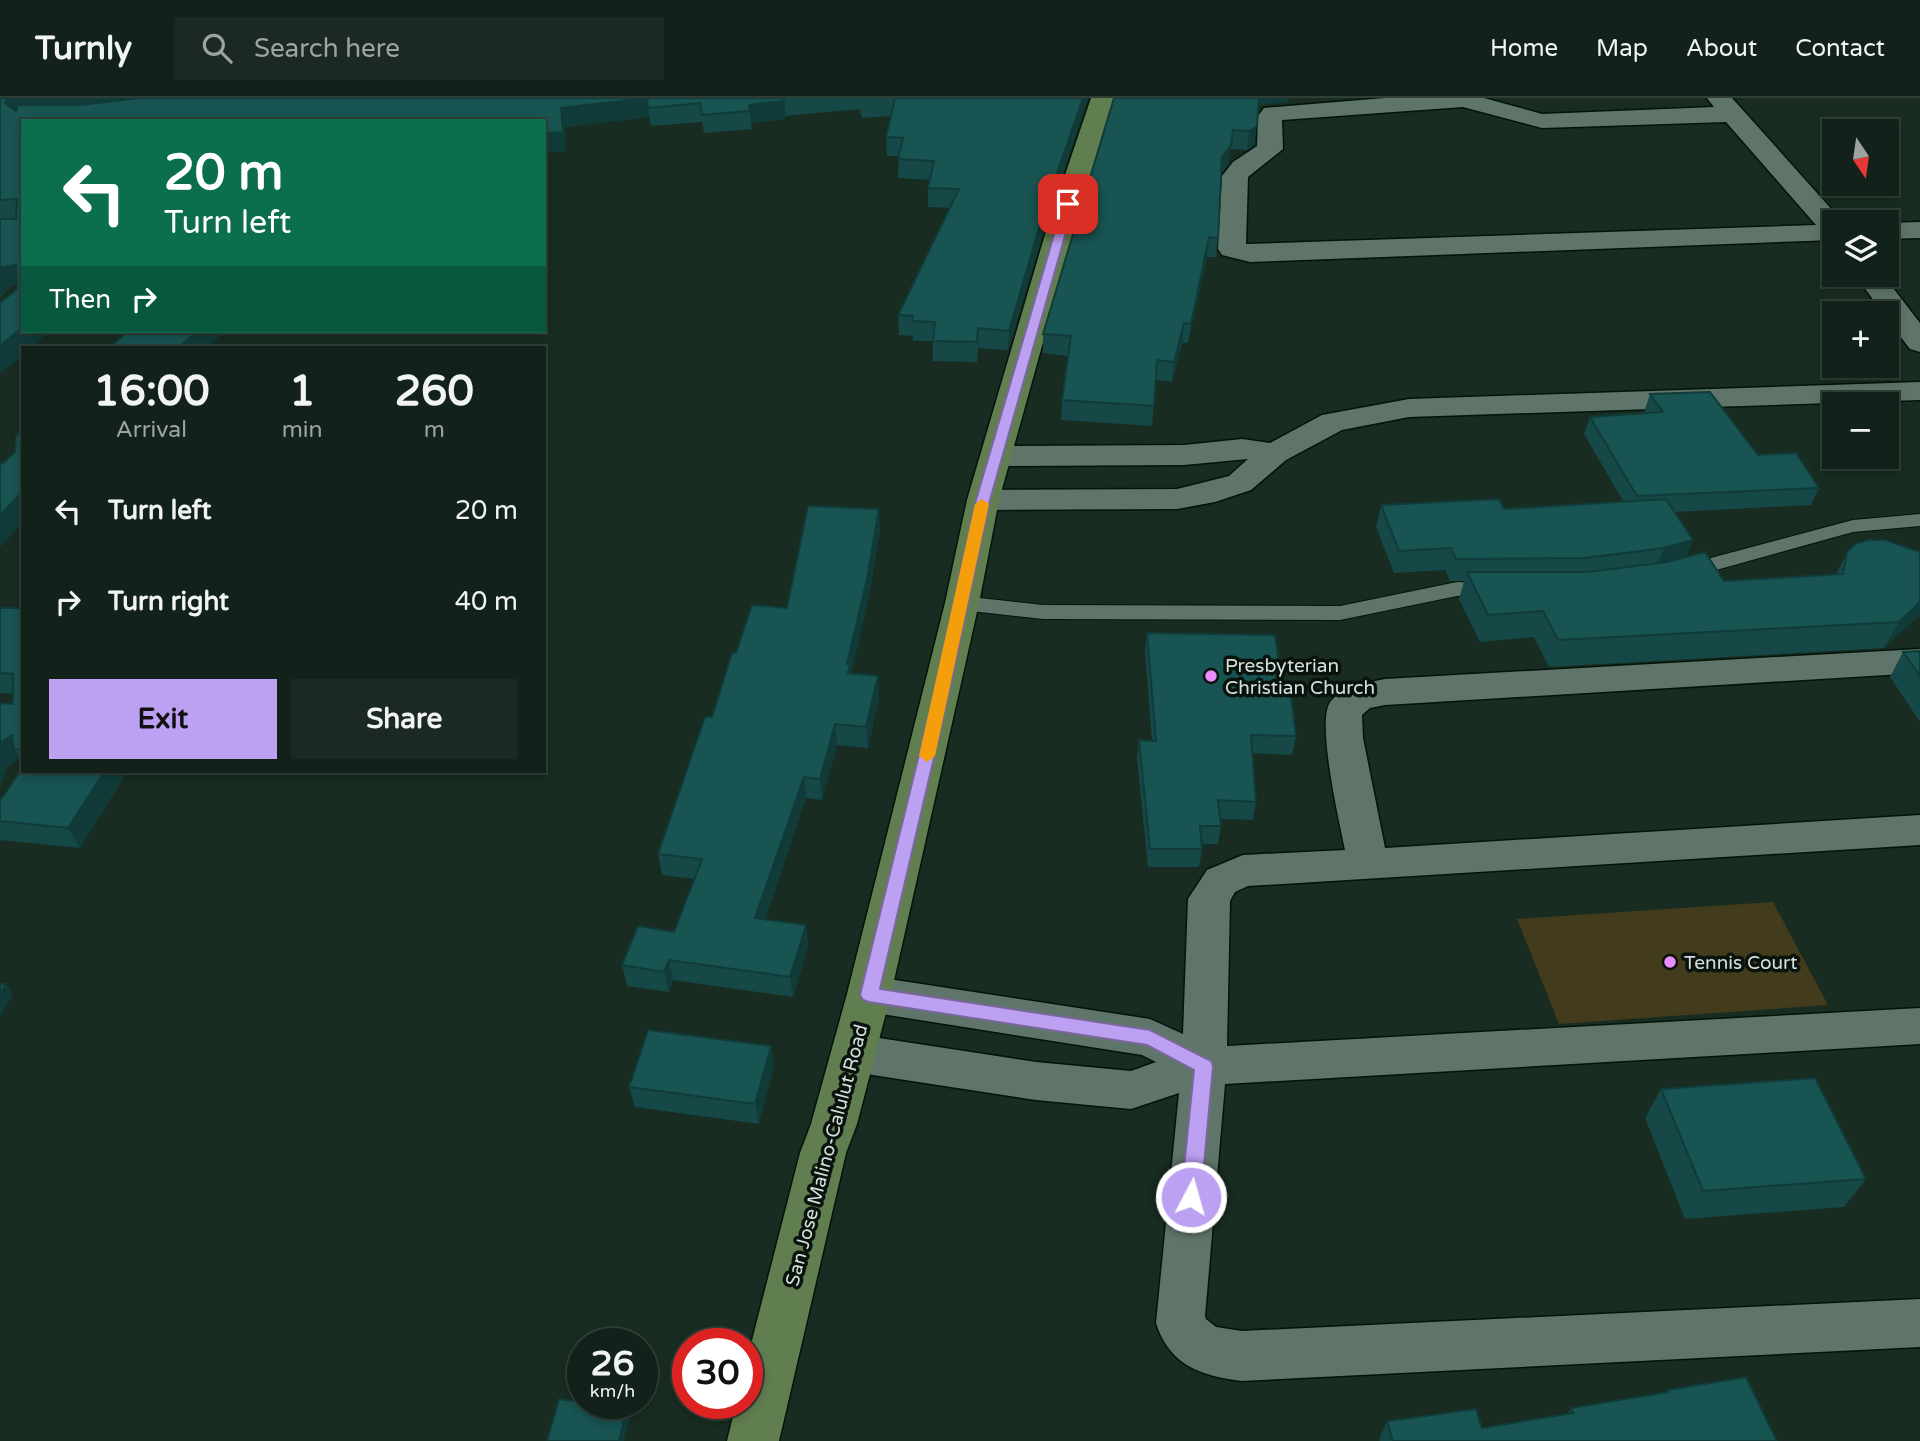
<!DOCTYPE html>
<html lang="en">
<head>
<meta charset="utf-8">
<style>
  :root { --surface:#122119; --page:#1b2922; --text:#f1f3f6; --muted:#9ca3a2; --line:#313e38; --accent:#bca0f2 }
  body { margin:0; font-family:"Varela Round",sans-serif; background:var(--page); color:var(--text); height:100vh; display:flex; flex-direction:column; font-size:26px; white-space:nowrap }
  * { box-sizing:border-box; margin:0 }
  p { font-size:23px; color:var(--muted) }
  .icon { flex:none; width:38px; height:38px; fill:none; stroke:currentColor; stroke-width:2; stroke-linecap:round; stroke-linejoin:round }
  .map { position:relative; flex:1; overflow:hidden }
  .panel { position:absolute; left:21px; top:248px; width:525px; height:427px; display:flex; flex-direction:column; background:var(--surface); border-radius:0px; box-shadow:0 4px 10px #0003,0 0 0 2px var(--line) }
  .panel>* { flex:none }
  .banner { position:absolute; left:21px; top:21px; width:525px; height:214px; border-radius:0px; box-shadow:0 4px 10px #0003,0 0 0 2px var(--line); background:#0b6e4f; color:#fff; overflow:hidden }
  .needle { width:46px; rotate:167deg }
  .buttons { position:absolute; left:1822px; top:21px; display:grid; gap:14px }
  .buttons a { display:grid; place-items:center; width:77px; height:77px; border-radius:0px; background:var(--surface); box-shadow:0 4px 10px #0003,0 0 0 2px var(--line); font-size:35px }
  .speed { position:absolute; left:567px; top:1230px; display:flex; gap:14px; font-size:35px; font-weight:700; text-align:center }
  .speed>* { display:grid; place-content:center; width:91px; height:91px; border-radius:50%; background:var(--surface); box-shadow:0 4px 10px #0003,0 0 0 2px var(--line); line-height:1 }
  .speed small { font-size:18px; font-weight:400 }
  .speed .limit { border:10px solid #d22; background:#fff; color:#111 }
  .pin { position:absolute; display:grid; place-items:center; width:60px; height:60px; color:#fff; margin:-30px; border-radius:14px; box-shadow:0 4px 10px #0006 }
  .me { position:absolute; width:77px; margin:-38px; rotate:6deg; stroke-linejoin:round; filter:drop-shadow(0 0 5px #0008) }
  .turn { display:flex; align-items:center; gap:24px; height:147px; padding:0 28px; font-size:32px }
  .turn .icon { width:91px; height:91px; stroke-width:2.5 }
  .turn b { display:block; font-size:49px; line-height:60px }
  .then { display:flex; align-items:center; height:66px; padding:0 28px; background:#0003; gap:14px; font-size:26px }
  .eta { display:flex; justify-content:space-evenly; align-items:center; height:119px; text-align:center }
  .eta b { font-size:42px; font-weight:700; line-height:49px }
  .button { display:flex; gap:14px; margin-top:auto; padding:14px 28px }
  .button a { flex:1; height:80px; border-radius:0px; background:var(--accent); color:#111; font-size:28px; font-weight:700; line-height:80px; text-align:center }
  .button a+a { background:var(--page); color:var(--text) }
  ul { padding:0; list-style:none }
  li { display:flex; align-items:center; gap:21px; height:91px; padding:0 28px }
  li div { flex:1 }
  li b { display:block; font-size:26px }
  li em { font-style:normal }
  header { display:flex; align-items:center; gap:42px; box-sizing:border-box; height:98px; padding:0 35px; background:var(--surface); border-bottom:2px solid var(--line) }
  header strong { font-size:33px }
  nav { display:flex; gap:38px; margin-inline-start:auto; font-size:24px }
  .search { width:490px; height:63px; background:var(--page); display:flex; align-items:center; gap:18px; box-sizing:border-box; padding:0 24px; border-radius:0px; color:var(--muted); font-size:26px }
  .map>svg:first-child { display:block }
  .green { fill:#423c1d }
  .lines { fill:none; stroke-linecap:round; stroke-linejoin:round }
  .service-casing { stroke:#03140b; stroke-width:2 }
  .minor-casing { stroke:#03140b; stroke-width:3 }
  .secondary-casing { stroke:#03140b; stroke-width:3 }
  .service { fill:#5f7569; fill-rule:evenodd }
  .minor { fill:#5f7569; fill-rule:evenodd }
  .secondary { fill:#617e50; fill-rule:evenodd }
  .wall { fill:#154847 }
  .shaded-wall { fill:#113b39 }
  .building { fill:#185452; stroke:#113b39; stroke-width:2 }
  .route { fill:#bca0f2; stroke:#7a689d; stroke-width:2 }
  .slow { fill:#f59e0b }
  .poi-dot { fill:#e98efe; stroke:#09120d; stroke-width:2.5 }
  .labels { text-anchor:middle; stroke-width:7; stroke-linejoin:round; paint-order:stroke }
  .poi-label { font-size:19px; fill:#d4e0d9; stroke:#09120d; text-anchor:start }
  .street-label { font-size:19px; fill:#d4e0d9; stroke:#09120d }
</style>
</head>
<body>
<header>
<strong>Turnly</strong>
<div class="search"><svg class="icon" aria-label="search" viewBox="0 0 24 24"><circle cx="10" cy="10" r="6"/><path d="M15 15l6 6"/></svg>Search here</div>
<nav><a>Home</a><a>Map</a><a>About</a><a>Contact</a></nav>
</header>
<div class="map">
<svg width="1920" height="1343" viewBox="0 0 1920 1343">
  <rect width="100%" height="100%" fill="#182c21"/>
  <path class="green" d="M1773,804L1828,907L1559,926L1517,821Z"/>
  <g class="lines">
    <defs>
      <path id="service" d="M1920,416V428L1853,434L1684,481L1677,479L1674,474L1677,469L1853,422Z
        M1457,484L1498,486L1501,491L1498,496L1457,498L1340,522L1043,521L962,512L955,510L952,505L955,500L962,498L1043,507L1340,508Z"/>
      <path id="minor" d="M1385,0H1484L1542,16L1714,9L1707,0H1732L1843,124H1834V142L1250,164L1222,157L1218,151L1222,78L1233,64L1257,48L1258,18L1264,10ZM1463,9L1542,30L1726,24L1816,127L1246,146L1248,79L1283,51L1282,22Z
        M1920,124V140L1886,141V125Z
        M1855,177H1883L1920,225V254L1910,251L1886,220V215H1883Z
        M1920,284V302L1409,319L1342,332L1286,362L1251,392L1215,404L1177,411L983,412L971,409L967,402L971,395L983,392L1177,391L1229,378L1248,361L1184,367L996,368L985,365L980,358L985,351L996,348L1184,347L1242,341L1270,345L1322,317L1409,301Z
        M1920,551V575L1385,607L1370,610L1362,617L1363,640L1385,750L1920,717V747L1248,788L1235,794L1230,803L1227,948L1920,910V946L1225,986L1205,1218L1206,1221L1216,1229L1242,1233L1920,1201V1249L1242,1283C1201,1278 1169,1267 1156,1225L1179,995L1131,1011L1036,1002L853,974L837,968L831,955L837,942L853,936L1036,964L1131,973L1156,964L1142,957L869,914L854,909L847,896L854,883L869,878L1150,921L1183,936L1188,801L1207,772L1243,757L1345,752C1340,726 1315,621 1331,603C1345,587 1365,585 1385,581Z"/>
      <path id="secondary" d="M1091,0H1115L1074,133L999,402L979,505L891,896L857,1026L846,1055L779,1343H727L736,1306H747V1262L800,1055L811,1026L847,896L945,505L967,402L1046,133Z"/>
    </defs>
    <use href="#service" class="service-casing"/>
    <use href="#minor" class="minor-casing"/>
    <use href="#secondary" class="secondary-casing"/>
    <use href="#service" class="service"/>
    <use href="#minor" class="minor"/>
    <use href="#secondary" class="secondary"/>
  </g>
  <path class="wall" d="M0,0H131L75,7L138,0H1088L1044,132L1008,252L978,250L977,264L933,263V243H913V238L899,237L898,217L950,110L928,109V90L930,82L898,80L899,58H887L886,39L891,18L862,20L860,11L785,18L786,21L751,25L752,31L704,35L702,24L651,28L649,19L565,29L566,53L544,55V23H23L50,233L30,250H23L14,264L0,275V205L17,191V187L11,188L0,199Z
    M1114,0H1289L1288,4L1259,7L1254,47L1247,52L1230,51L1228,66L1221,76L1218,140L1216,159H1207L1188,245H1182L1172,284L1156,282L1152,328L1061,322L1062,302L1068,258L1043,255V236Z
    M1650,296L1758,357L1819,390L1811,407L1675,414L1693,442L1686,459L1724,483L1836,477L1847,454H1920V517L1884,550L1549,569L1534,539L1480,544L1459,501L1464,483H1450L1445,472L1394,475L1376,429L1381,407L1504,411L1623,403L1584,336L1590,319L1645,315L1644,314Z
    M880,432L868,503L851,575L879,599L868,650L837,647L822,702L806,700L765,822L806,827L808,848L793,899L673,882L669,894L627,888L622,867L674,834L695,781L662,777L658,756L712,619L736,555L787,510Z
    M0,510H23V666L19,660L7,669L0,690V605L13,606V596L0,595Z
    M1147,535L1284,598L1296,638L1292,657L1252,655L1256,704L1253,722L1220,721L1221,728L1218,746H1201L1202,751L1199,769H1148L1137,660L1139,642L1152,643L1145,553Z
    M1920,553V624L1890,579L1903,554Z
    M127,674L80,750L0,742V701Z
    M771,948L774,968L759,1026L635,1009L629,989Z
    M1661,991L1866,1081L1844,1109L1685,1121L1645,1020Z
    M1667,1292L1777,1343H1380L1379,1341L1387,1323L1482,1330L1567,1316L1571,1310L1664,1295Z"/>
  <path class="shaded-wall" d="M8,0H131L17,15L5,5Z
    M647,0L649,19L565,29L566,53L544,55V36L561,10Z
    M1083,0H1088L1044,132L1008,252L1009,233L1044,113Z
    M1259,0H1289L1288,4L1258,7Z
    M784,3L786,21L751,25L749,7Z
    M1257,28L1254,47L1247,52L1249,33Z
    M1231,47L1228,66L1219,78L1222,59Z
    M1209,139L1207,159L1188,245L1191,226Z
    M16,167L23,186L11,188L0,199V171L2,169Z
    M1184,225L1182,245L1172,284L1174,264Z
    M23,229V233H50L30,250H23V257L0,275V248Z
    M197,233H225L207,250H179Z
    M23,393V424L0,449V417Z
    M879,411L880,432L868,503L851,576L849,596L847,566Z
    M1693,442L1684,464L1656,471L1664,450Z
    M1920,504V517L1884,550L1899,524Z
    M878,578L879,599L868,650L866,629Z
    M835,626L837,647L822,702L820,681Z
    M12,637L14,651L19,660L7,669L0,690V645Z
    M104,674H127L80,750L68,730Z
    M804,679L806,700L758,841L755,820Z
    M806,827L808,848L793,899L790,879Z
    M669,862L673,882L669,894L664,874Z
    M6,886L13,897L0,918V895Z
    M771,948L774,968L759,1026L755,1006Z
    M627,1309L630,1318L624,1343H619Z"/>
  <path class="building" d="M0,0H8L5,5L16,13L18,7H81L138,0H783L784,3L749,7L750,13L702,17L700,5L648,10L647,0L561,10L563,34L544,36V23H23V229L0,248V205L17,191L16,167L2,169L0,171V121H16L17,101L0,102Z
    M895,0H1083L1044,113L1009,233L978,230L977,244L933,243L935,224L912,223L913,218L898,217L959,91L928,90L934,63L898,61L903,40L886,39Z
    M1114,0H1259L1257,28L1249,33L1233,32L1231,47L1222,59L1218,140L1209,139L1191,226L1184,225L1174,264L1157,262L1154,308L1062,302L1071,238L1043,236Z
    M128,233H197L179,250H109Z
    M1710,294L1758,357L1796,355L1819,390L1637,398L1590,319L1663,314L1650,296Z
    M23,331V393L0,417V366L3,365L15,354L16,338Z
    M1499,401L1504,411L1666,401L1693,442L1664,450L1585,460L1456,461L1451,450L1399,453L1381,407Z
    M808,408L879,411L867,481L847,566H850L848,575L878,578L866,629L835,626L820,681L804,679L755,820L806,827L790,879L669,862L664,874L622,867L638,828L674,834L702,761L658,756L705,619H712L732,555H736L752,507L787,510Z
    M1868,442H1885L1920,454V504L1899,524L1558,542L1543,513L1488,517L1467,474H1588L1667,464L1705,454L1724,483L1843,476L1847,454L1855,446Z
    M0,510H23V652L14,651L12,637L0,645V605L13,606V576L0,575Z
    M1147,535L1275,537L1284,598H1291L1296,638L1251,637L1256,704L1218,702L1221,728H1200L1202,751H1150L1139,642L1156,643Z
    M1920,553V578L1903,554Z
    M23,669V674H104L68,730L0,723V701L2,700Z
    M0,886H6L0,895Z
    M648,932L771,948L755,1006L629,989Z
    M1815,980L1866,1081L1703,1093L1661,991Z
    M1746,1279L1777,1343H1393L1387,1323L1476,1311L1482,1330L1573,1315L1571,1310L1668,1294L1667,1292Z
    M559,1301L583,1304V1306H596L627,1309L619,1343H547Z"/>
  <path class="route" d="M1068,103L1074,106L990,402L946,608L880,891L1150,932L1211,963L1213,968L1201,1099L1198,1105L1191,1108L1184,1105L1181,1099L1194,972L1147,947L869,904L863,902L860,897L931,608L976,402L1063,106Z"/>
  <path class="slow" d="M982,401L989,406L935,658L927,664L919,658L975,406Z"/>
  <g class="poi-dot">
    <circle cx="1211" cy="578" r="7"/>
    <circle cx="1670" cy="864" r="7"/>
  </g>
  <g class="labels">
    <g class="poi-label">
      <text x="1225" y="574">Presbyterian<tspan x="1225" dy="22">Christian Church</tspan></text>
      <text x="1684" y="871">Tennis Court</text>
    </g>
    <g class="street-label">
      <text transform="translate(826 1057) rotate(-75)" y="7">San Jose Malino-Calulut Road</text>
    </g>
  </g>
</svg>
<div class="buttons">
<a><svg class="needle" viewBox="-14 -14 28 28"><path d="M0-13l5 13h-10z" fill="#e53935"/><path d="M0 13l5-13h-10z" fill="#9ca3a2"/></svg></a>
<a><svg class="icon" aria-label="layers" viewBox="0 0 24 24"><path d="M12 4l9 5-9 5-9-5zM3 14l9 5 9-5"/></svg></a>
<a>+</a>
<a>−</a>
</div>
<div class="speed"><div>26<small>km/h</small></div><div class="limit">30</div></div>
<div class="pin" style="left:1068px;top:106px;background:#d93025"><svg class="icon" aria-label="arrive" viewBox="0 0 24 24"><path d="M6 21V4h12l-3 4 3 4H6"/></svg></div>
<svg class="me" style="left:1191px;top:1099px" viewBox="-20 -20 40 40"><circle r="17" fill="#bca0f2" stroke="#fff" stroke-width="3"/><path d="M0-11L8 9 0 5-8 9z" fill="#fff"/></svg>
<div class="banner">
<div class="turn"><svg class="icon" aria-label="left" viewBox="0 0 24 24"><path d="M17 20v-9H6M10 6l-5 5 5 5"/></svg><div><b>20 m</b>Turn left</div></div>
<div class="then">Then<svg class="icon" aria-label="right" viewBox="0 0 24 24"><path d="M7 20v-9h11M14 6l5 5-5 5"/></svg></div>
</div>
<section class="panel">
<div class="eta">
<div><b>16:00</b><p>Arrival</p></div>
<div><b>1</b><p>min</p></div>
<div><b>260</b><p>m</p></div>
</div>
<ul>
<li><svg class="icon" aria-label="left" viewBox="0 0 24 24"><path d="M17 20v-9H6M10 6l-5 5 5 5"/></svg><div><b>Turn left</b></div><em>20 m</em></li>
<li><svg class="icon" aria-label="right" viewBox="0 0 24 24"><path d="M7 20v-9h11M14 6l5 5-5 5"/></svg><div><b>Turn right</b></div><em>40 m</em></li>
</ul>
<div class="button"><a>Exit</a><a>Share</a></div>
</section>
</div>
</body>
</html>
